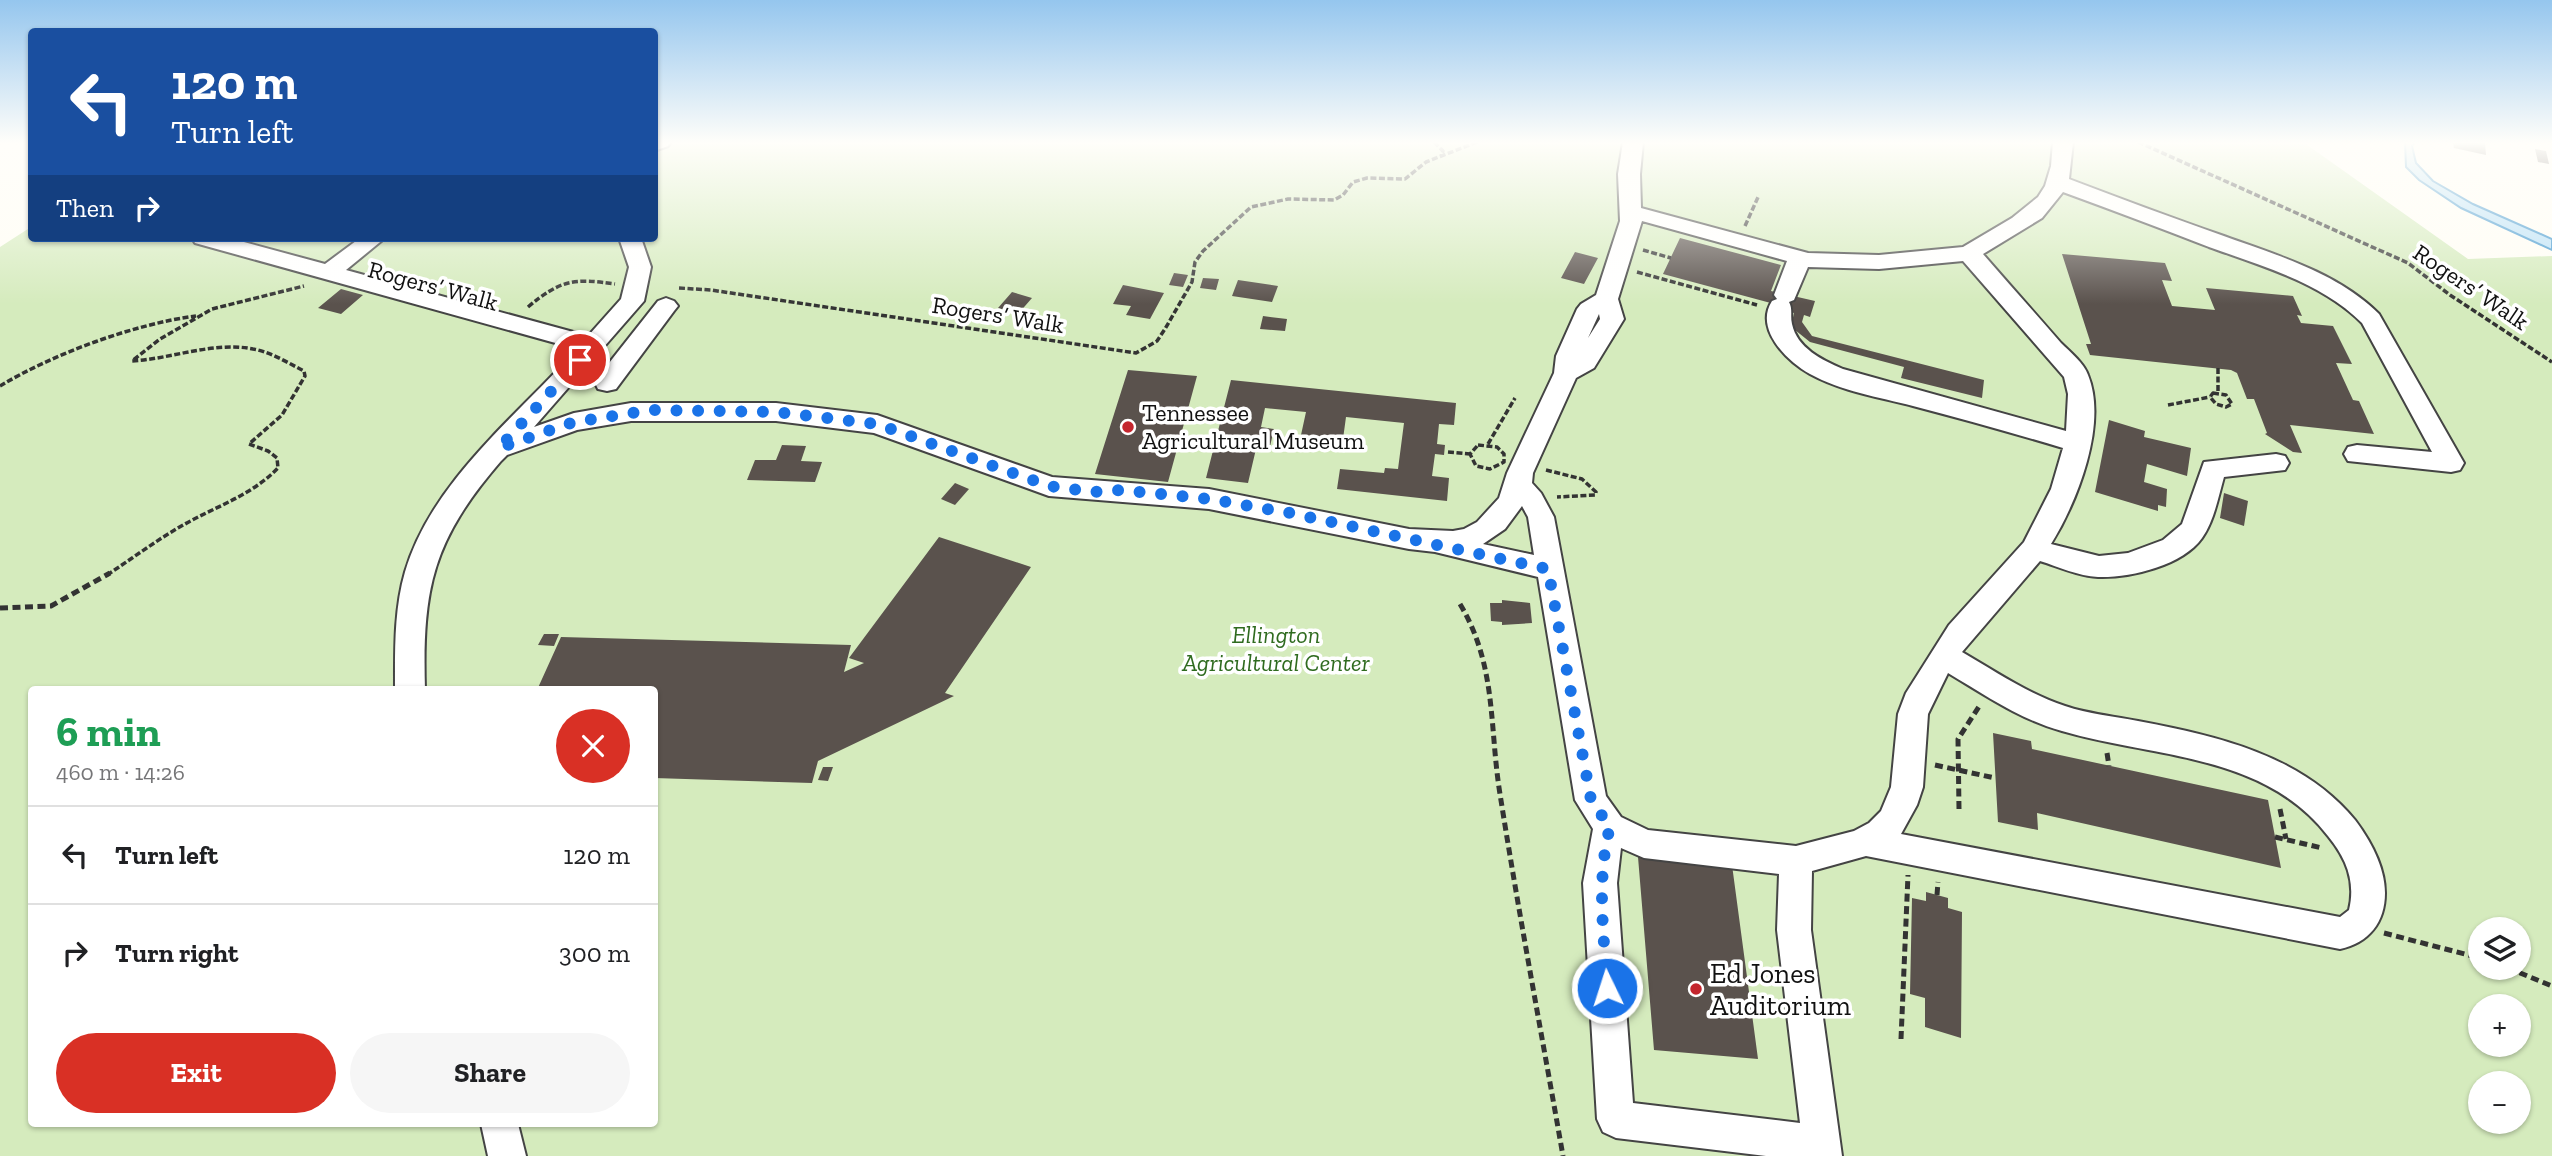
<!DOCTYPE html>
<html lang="en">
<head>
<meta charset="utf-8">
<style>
  :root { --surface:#fff; --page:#f6f6f6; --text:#202124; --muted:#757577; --line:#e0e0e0; --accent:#d93025 }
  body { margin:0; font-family:"Zilla Slab",serif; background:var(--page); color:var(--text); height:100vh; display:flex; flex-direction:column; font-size:26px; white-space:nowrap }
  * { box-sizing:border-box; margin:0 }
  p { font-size:23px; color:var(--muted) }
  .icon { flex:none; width:38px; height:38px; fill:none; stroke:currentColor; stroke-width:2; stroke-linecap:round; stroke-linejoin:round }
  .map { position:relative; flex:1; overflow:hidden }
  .details { position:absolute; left:28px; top:686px; width:630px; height:441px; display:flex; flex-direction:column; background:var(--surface); border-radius:7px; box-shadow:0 2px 5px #0004 }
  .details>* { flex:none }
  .hud { position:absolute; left:28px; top:28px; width:630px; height:214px; border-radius:7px; box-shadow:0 2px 5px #0004; background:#1a4fa0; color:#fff; overflow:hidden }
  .fabs { position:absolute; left:2468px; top:917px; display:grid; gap:14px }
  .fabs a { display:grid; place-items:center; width:63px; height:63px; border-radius:50%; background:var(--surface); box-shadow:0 2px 5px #0004; font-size:35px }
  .pin { position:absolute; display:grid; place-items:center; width:60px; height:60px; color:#fff; margin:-30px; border:4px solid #fff; border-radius:50%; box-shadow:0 2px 7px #0007 }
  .me { position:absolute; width:77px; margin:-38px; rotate:356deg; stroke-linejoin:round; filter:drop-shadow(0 0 5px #0008) }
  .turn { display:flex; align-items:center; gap:24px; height:147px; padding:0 28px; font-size:32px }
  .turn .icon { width:91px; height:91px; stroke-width:2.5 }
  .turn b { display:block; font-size:49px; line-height:60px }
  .then { display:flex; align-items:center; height:66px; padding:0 28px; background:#0003; gap:14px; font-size:26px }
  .round { display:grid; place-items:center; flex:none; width:74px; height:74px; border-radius:37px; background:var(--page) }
  .head { display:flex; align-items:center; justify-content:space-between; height:119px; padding:0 28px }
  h1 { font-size:42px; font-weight:800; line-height:52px; color:#1e9e55 }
  .action { display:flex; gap:14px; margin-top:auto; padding:14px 28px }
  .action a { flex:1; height:80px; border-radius:42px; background:var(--accent); color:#fff; font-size:28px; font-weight:800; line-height:80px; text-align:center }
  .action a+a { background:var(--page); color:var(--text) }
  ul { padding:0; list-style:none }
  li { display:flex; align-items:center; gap:21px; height:98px; padding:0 28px; border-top:2px solid var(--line) }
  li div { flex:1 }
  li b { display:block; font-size:26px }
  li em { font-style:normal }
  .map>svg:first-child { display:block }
  .green { fill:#d5ebbd; fill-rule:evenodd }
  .water { fill:#b9e0f7; stroke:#3f96cf; stroke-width:2 }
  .building { fill:#5a524d }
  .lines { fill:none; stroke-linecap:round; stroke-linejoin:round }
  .minor-casing { stroke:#444; stroke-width:4 }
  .path-far1 { stroke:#333; stroke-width:3.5; stroke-dasharray:6 2.5; stroke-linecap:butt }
  .path { stroke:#333; stroke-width:5; stroke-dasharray:8 4.5; stroke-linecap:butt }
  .minor { fill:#fff; fill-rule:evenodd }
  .route { stroke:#1a73e8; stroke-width:12; stroke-dasharray:0 21.6 }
  .poi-dot { fill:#c4262e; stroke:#fff; stroke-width:2.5 }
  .labels { text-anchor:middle; stroke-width:7; stroke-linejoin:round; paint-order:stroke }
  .street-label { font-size:24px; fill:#111; stroke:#fff }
  .poi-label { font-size:24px; fill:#111; stroke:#fff; text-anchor:start }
  .park-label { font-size:24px; font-style:italic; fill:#2f6b1f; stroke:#fff }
  .near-poi-label { font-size:28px; fill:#111; stroke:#fff; text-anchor:start }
</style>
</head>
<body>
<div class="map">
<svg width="2552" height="1156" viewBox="0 0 2552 1156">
  <rect width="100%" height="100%" fill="#fffdf5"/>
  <path class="green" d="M655,142H2303L2468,259L2552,256V1156H0V247L31,227L32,238H654ZM32,690H654V1124H32ZM2480,929H2518V968H2480ZM2480,1006H2518V1045H2480ZM2480,1083H2518V1122H2480Z"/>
  <path class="water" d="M2405,142H2415L2412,146L2416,163L2433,181L2473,204L2552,239V250L2461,208L2419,180L2406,167Z"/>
  <path class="building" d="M2453,142L2485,143L2486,155L2454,148Z
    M2535,149L2546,151L2549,164L2538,162Z
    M1680,238L1781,265L1771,291L1815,301L1810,317L1804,315L1802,322L1812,336L1984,380L1982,398L1901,378L1904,367L1810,342L1795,330L1792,322L1794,313L1787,311L1789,308L1663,274Z
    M1575,252L1598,258L1584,284L1561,278Z
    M2062,254L2165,263L2172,281L2162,280L2172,306L2215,310L2206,288L2293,296L2302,316L2297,315L2301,323L2333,326L2352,364L2336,363L2353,400L2359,401L2374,434L2290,425L2302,453L2293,452L2265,434L2267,433L2254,399H2247L2237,373L2231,370L2090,355L2086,344H2091Z
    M1174,273L1188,275L1183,287L1169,285Z
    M1203,278L1219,279L1216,290L1200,288Z
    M1238,280L1278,286L1272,302L1232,296Z
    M1123,285L1164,293L1150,319L1126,315L1131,306L1113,304Z
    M341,289L363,295L341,314L318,308Z
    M1012,292L1032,298L1018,314L998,308Z
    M1263,316L1287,319L1285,331L1260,329Z
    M1128,370L1197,376L1168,482L1095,474Z
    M1231,380L1456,403L1454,425L1439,424L1437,444L1445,445L1444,455L1435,454L1432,476L1449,478L1447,501L1337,489L1340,469L1384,473L1385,468L1398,469L1404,423L1346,417L1343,439L1301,435L1306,412L1265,408L1261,427L1274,429L1269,451L1256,449L1248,483L1206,478Z
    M2109,420L2145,431L2144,437L2191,448L2187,476L2147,464L2144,482L2167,489L2166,507L2158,505V511L2095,492Z
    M782,445L806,446L801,461L822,462L815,482L747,480L755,460H776Z
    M955,483L969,489L955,505L941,499Z
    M2224,493L2248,501L2244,526L2220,518Z
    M939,537L1031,567L945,693L954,696L818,761L812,783L654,778V690H537L561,637L851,645L844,672L864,663L849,658Z
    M1502,600L1530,603L1532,623L1502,625V622L1491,621L1490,603H1502Z
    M544,634H559L554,646L538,645Z
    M1993,733L2031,741L2032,749L2268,800L2281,868L2037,813L2038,830L1998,822Z
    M823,767H833L828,781L818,780Z
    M1638,857L1732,865L1758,1059L1654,1050Z
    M1926,892L1948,898V908L1962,912L1961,1038L1925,1027V998L1910,994L1912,898L1926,901Z"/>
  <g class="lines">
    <defs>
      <path id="minor" d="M654,142H671L668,146L654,151Z
        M1623,142H1643L1640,174L1641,208L1808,253L1879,255L1963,247L2012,218L2038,197L2045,186L2051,166L2053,142H2073L2069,179C2119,198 2170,217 2221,235C2276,255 2337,272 2379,314L2464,463L2460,470L2451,472L2348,461L2344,454L2348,447L2357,445L2432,452L2362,323C2322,283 2262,266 2209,247C2161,228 2112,210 2063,192L2042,218L1983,254C2009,284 2035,313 2061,343C2070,352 2084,363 2088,375C2108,424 2077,502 2051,544L2099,556L2128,553L2163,540L2182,524L2204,462L2276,454L2285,456L2289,463L2285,470L2224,477C2218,498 2214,521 2202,538C2182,566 2130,578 2098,577C2078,576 2059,567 2040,561L1962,652C1995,671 2028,694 2065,706C2088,714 2114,716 2138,721C2217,736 2302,755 2355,820C2370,840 2385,867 2385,893C2385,922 2369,943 2340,949L1866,856L1812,871L1811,930L1842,1156H1766L1616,1138L1603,1132L1597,1119L1583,883L1593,829L1575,800L1538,577L1435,552L1409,549L1209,509L1049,496L874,433L776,421H631L577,430L507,455L501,461C433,540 422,587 425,690H395C395,650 394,610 405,572C432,481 516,417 577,349L195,243L192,238H229L325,264L360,238H385L346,270L588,336L621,299L629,267L619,238H641L651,267L644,301L534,427L574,413L631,403H776L877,415L1052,477L1209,489L1409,529L1453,531L1464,529L1477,522L1499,498L1507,473L1554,373L1556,356L1577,309L1581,304L1596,295L1620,221L1618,174ZM1642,221L1787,261L1774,295L1777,299L1772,301C1754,329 1787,361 1810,374C1841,391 1878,397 1913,406C1963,419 2013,433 2063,448L2051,489L2024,542L1949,625L1906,693L1898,714L1891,787L1881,811L1869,823L1854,831L1796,846L1648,830L1621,817L1606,796L1554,517L1541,493L1532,483L1533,473L1576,378L1594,368L1624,319L1618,299ZM1963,261L2064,377L2068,394L2066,431L1843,369C1822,360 1797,348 1792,324C1790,316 1793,309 1789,302L1794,300L1808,267L1879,269ZM1599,314L1600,319L1588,338ZM1522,506L1528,517L1534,555L1483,544L1505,529ZM1948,673C1985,695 2021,720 2062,731C2154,758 2264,753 2328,836C2346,858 2356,881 2349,910L2340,917L1901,834L1917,805L1923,787L1928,714ZM1621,848L1644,858L1779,874L1777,930L1800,1123L1633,1103L1617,883Z
        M666,298L674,301L678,306L674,311L616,389L607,391L598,389L595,383L598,377L658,301Z
        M481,1124H518L526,1156H488Z"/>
    </defs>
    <use href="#minor" class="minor-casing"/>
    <path class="path-far1" d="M1434,142L1443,151L1441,156
      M2138,142L2408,263L2450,295L2552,362
      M1745,226L1759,195
      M1643,250L1671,258
      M1637,272L1757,305
      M679,288L711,290L1136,353L1157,341L1165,329L1192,282L1195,262L1203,251L1251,207L1288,199L1334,200L1343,195L1353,182L1367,178L1405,179L1426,162L1477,142
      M528,307C560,280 574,278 615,284
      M2218,368V393
      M0,386C53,354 134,324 196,316
      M2213,393L2226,395L2232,404L2226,407L2216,404L2210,397Z
      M2168,405L2210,397
      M1488,444L1515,398
      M1478,445L1497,447L1504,454V462L1490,469L1476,466L1470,454Z
      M1448,452L1470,454
      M1546,470L1582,479L1596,492L1595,495L1557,497
      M107,575C133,558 158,539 185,524C217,506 252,495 278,468L277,458L268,451L249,444L282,415L305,376L304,371C288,363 271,352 253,349C214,341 171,359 132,361L160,339L212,309L304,286"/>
    <path class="path" d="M1460,604C1497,666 1489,726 1500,794C1519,915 1542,1036 1563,1156
      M0,608L51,606L110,573
      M2107,753L2109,766
      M1935,765L1995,778
      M1959,809L1958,739L1980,705
      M2280,809L2286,839
      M2275,837L2322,848
      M1937,895L1938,882
      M2384,933L2480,958
      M2508,968L2552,986
      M1901,1039L1908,875"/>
    <use href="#minor" class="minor"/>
  </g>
  <linearGradient id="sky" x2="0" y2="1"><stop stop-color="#95c6ee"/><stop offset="0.47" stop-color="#fffefa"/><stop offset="1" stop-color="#fffefa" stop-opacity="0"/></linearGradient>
  <rect width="2552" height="304" fill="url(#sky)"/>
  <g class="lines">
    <path class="route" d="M580,360L499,448L574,422L652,410L776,412L877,424L1049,486L1094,492L1121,490L1209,499L1290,513L1548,569L1591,800L1610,827C1596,880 1604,933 1607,988"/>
  </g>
  <g class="poi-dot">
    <circle cx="1128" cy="427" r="7"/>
    <circle cx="1696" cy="989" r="7"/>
  </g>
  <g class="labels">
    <g class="street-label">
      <text transform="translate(433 286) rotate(15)" y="8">Rogers’ Walk</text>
      <text transform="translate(2471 287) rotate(34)" y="8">Rogers’ Walk</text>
      <text transform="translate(998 315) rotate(9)" y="8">Rogers’ Walk</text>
    </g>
    <g class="poi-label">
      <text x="1142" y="421">Tennessee<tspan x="1142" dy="28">Agricultural Museum</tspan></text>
    </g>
    <g class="park-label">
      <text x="1276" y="643">Ellington<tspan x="1276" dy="28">Agricultural Center</tspan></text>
    </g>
    <g class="near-poi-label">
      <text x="1710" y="983">Ed Jones<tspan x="1710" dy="32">Auditorium</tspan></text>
    </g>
  </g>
</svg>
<div class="fabs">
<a><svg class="icon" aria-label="layers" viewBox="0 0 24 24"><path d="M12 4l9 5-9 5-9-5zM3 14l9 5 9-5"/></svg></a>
<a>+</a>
<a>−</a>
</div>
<div class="pin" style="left:580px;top:360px;background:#d93025"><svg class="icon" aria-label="arrive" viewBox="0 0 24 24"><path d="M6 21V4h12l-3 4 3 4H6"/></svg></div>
<svg class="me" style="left:1607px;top:988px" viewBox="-20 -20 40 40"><circle r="17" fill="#1a73e8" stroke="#fff" stroke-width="3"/><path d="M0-11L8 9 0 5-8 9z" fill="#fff"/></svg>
<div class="hud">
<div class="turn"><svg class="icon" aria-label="left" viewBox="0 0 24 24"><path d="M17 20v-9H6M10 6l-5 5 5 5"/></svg><div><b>120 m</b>Turn left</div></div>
<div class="then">Then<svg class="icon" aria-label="right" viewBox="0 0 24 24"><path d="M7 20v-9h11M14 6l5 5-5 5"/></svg></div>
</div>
<section class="details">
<div class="head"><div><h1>6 min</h1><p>460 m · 14:26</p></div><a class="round" style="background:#d93025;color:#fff"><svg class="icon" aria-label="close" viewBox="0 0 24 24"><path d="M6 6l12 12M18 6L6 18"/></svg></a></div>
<ul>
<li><svg class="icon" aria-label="left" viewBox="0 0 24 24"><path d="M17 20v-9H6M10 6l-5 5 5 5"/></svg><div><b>Turn left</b></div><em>120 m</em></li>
<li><svg class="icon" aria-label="right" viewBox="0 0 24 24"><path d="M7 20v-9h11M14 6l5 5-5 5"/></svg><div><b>Turn right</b></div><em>300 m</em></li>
</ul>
<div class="action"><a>Exit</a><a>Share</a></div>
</section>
</div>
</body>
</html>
